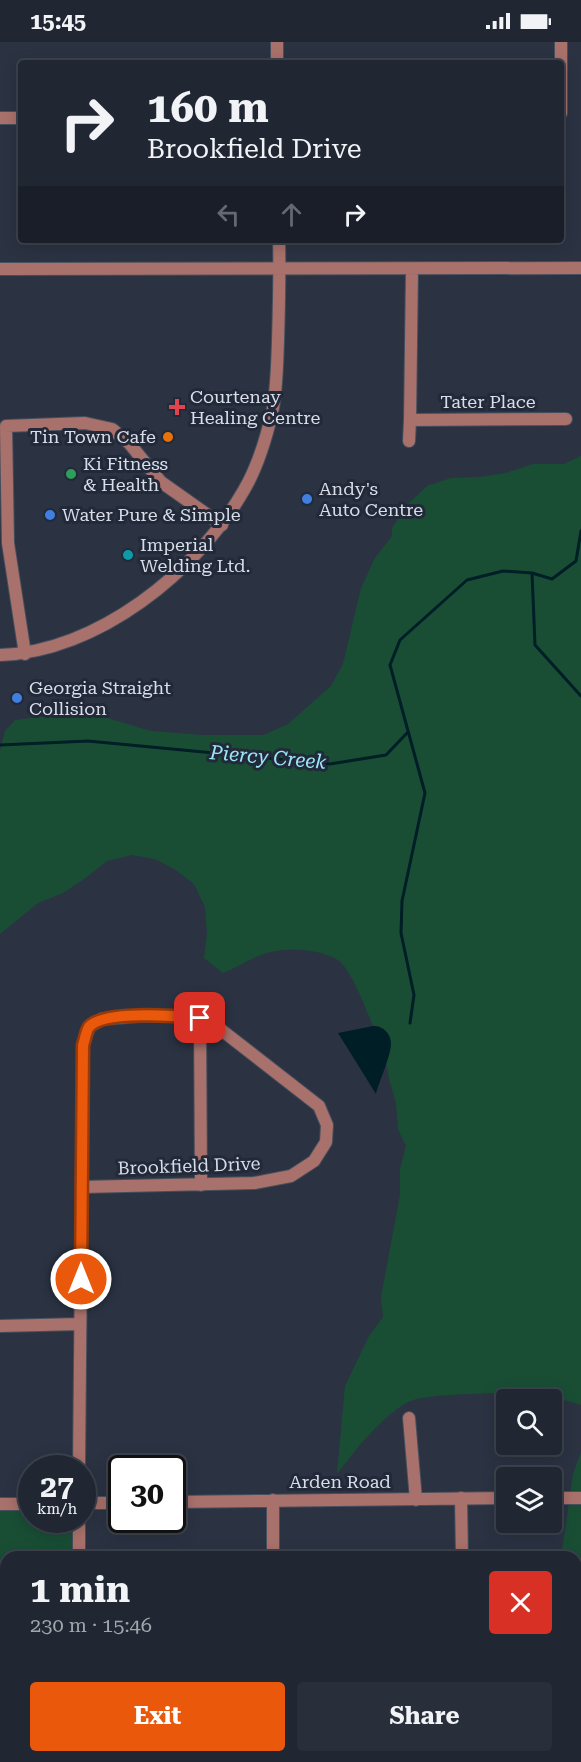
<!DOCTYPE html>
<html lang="en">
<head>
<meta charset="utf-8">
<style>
  :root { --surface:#202632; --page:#282e3a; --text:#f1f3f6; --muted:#a2a5ac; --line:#3d434d; --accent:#ea580c }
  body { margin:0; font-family:"Roboto Serif",serif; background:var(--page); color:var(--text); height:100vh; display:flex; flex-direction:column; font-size:22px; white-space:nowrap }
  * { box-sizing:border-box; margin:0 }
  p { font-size:20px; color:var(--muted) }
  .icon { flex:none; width:33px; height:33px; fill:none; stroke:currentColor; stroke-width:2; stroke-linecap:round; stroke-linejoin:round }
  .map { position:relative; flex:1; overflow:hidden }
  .side { position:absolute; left:0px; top:1509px; width:582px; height:212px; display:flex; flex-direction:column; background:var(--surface); border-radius:18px 18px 0 0; box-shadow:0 3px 15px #0003,0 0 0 2px var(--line) }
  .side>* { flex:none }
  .top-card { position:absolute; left:18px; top:18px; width:546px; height:183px; border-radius:6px; box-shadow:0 3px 15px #0003,0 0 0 2px var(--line); background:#202632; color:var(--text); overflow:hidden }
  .tools { position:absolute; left:496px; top:1347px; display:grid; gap:12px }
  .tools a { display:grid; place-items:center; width:66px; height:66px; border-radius:6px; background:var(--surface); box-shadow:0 3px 15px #0003,0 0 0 2px var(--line); font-size:30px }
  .speed { position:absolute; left:18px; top:1413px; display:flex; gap:12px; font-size:30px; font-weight:700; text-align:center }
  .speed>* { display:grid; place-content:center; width:78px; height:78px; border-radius:50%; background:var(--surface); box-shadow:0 3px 15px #0003,0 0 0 2px var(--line); line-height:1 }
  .speed small { font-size:15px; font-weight:400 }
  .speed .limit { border:3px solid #111; border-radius:9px; background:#fff; color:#111 }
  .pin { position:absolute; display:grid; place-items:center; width:51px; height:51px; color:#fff; margin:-26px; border-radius:12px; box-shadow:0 3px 9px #0006 }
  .me { position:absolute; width:66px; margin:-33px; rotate:0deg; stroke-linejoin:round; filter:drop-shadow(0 0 4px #0008) }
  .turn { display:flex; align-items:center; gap:21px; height:126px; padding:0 30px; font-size:27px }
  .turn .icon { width:78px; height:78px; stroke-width:2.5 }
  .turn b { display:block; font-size:42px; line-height:51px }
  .lanes { display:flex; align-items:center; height:57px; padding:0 30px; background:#0003; justify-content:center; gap:30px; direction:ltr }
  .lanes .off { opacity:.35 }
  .round { display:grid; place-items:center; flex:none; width:63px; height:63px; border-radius:6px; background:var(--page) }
  .summary { display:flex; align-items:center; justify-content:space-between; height:102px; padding:0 30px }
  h1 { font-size:36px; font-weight:700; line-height:45px }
  .cta { display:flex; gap:12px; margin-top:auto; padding:12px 30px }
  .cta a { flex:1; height:69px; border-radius:6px; background:var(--accent); color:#fff; font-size:24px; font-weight:700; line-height:69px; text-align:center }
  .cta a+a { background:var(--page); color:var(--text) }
  .status { display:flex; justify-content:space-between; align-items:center; height:42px; padding:0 30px; background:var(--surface); direction:ltr }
  .status svg { height:16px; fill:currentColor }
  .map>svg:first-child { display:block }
  .green { fill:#194e35 }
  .water { fill:#001e26 }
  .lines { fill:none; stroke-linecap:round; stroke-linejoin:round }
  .stream { stroke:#001e26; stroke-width:3 }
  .minor-casing { stroke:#474e5d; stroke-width:14 }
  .minor { stroke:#a9716b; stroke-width:12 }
  .route-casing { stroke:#983908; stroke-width:15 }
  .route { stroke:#ea580c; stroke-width:10 }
  .health-dot { fill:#e0444e; stroke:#222939; stroke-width:2 }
  .food-dot { fill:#e8710a; stroke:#222939; stroke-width:2 }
  .leisure-dot { fill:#2e9e5b; stroke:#222939; stroke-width:2 }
  .shop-dot { fill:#3f7fe0; stroke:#222939; stroke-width:2 }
  .culture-dot { fill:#0f9aa8; stroke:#222939; stroke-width:2 }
  .labels { text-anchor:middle; stroke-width:6; stroke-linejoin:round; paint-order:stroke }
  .poi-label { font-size:18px; fill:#d8dde8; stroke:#222939; text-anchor:start }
  .street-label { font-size:18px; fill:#d8dde8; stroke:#222939 }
  .water-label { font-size:20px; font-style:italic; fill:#9ce6fa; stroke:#222939 }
</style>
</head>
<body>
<div class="status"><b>15:45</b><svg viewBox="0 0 49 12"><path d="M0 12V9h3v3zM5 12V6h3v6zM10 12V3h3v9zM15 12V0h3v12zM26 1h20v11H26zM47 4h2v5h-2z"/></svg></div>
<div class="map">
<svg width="581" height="1720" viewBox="0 0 581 1720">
  <rect width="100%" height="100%" fill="#2b3343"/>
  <path class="green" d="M581,414V1363C538,1348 494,1350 449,1353C435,1354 416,1355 404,1362C377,1380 356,1407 337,1432L345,1344L369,1294L383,1275L381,1255L400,1153V1127L406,1104L398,1087L396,1061L389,1037L380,984H373C367,969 351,927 338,918C320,907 290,905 270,910C254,914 238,925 223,931L204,916L207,891L205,865L194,842L176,828L155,817L132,813L107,819L84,837L63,851L38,861L0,892V709L5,689L15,678L71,671L97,673L151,689L201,693H264L288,682L331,644L343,622L361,546L375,516L392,494V486L409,461L427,444L451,436L480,435L506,431L533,422H564Z
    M581,1410V1720H532L533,1715L576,1714V1515H561L573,1432Z
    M0,1462H31L32,1478H79V1515H6V1714L66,1715L67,1720H0Z"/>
  <path class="water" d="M373,984C383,984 391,991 391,1002C391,1013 379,1040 376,1052L338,991Z"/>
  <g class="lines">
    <path class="stream" d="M532,531L535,603L581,654
      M0,703L88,699L330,722L386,713L408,690
      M410,981L414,953L401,891L402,859L425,751L390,623L400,598L467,538L503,529L532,531L552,537L576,519L581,489"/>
    <defs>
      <path id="minor" d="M277,0V21
        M561,71V0
        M0,76H21
        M0,227L581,226
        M412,227L410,378L566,377
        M409,399L410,378
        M25,612L8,501L6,384L85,381L112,387L129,401L161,440L222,483
        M0,613C97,610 197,530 244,448C257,426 266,397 272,371C277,348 277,323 278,299C279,265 280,232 279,198
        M200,976L201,1143
        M0,1284L80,1282
        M409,1376L416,1458
        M79,1426L83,1003L89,985L102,977L140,974H176L200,976L215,983L319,1064L327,1083L326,1100L314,1119L291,1134L254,1141L82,1145
        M461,1456L462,1515
        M552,1456H581
        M172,1460L507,1456
        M82,1461H122
        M0,1462H32
        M79,1478V1515
        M273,1515V1458
        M84,1714V1720
        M463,1714V1720
        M273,1720V1714"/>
    </defs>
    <use href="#minor" class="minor-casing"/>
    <use href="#minor" class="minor"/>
  </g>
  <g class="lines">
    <defs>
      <path id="route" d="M81,1237L83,1003C85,998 86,989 89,985C103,968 178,974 200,976"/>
    </defs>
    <use href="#route" class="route-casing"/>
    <use href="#route" class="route"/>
  </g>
  <path class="health-dot" d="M174 356h6v6h6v6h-6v6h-6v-6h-6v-6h6z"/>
  <circle class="food-dot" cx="168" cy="395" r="6"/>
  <circle class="leisure-dot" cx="71" cy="432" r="6"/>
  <g class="shop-dot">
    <circle cx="307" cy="457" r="6"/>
    <circle cx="50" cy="473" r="6"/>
    <circle cx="17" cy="656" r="6"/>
  </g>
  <circle class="culture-dot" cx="128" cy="513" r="6"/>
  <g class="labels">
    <g class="poi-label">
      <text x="190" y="361">Courtenay<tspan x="190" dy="21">Healing Centre</tspan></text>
      <text x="156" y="401" text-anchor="end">Tin Town Cafe</text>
      <text x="83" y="428">Ki Fitness<tspan x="83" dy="21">&amp; Health</tspan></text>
      <text x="319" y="453">Andy's<tspan x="319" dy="21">Auto Centre</tspan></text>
      <text x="62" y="479">Water Pure &amp; Simple</text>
      <text x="140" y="509">Imperial<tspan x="140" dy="21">Welding Ltd.</tspan></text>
      <text x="29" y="652">Georgia Straight<tspan x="29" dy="21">Collision</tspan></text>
    </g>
    <g class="street-label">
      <text x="488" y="366">Tater Place</text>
      <text transform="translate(189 1124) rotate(-2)" y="6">Brookfield Drive</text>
      <text x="340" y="1446">Arden Road</text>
    </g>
    <g class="water-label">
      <text transform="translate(268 715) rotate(5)" y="7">Piercy Creek</text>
    </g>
  </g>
</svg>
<div class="tools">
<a><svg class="icon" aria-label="search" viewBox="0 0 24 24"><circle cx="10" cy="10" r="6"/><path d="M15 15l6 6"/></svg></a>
<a><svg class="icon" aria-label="layers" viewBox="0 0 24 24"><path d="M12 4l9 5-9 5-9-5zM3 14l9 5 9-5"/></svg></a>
</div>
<div class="speed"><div>27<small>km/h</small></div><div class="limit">30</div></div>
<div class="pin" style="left:200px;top:976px;background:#d93025"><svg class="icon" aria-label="arrive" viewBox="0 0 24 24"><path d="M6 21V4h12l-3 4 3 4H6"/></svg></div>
<svg class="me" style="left:81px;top:1237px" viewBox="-20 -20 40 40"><circle r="17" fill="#ea580c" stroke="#fff" stroke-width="3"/><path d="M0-11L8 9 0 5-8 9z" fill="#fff"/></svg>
<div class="top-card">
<div class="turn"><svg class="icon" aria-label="right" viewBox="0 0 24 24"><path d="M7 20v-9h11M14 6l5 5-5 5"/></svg><div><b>160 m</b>Brookfield Drive</div></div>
<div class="lanes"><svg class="icon off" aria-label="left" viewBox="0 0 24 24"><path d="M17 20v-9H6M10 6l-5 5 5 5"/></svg><svg class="icon off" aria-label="ahead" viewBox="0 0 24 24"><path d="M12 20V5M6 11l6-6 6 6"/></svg><svg class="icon" aria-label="right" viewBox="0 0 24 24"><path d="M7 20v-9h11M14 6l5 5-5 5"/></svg></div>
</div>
<section class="side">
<div class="summary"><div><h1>1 min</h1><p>230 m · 15:46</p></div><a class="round" style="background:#d93025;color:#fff"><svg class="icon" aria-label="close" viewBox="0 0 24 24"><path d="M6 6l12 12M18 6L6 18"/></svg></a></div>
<div class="cta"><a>Exit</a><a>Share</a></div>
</section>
</div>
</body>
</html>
